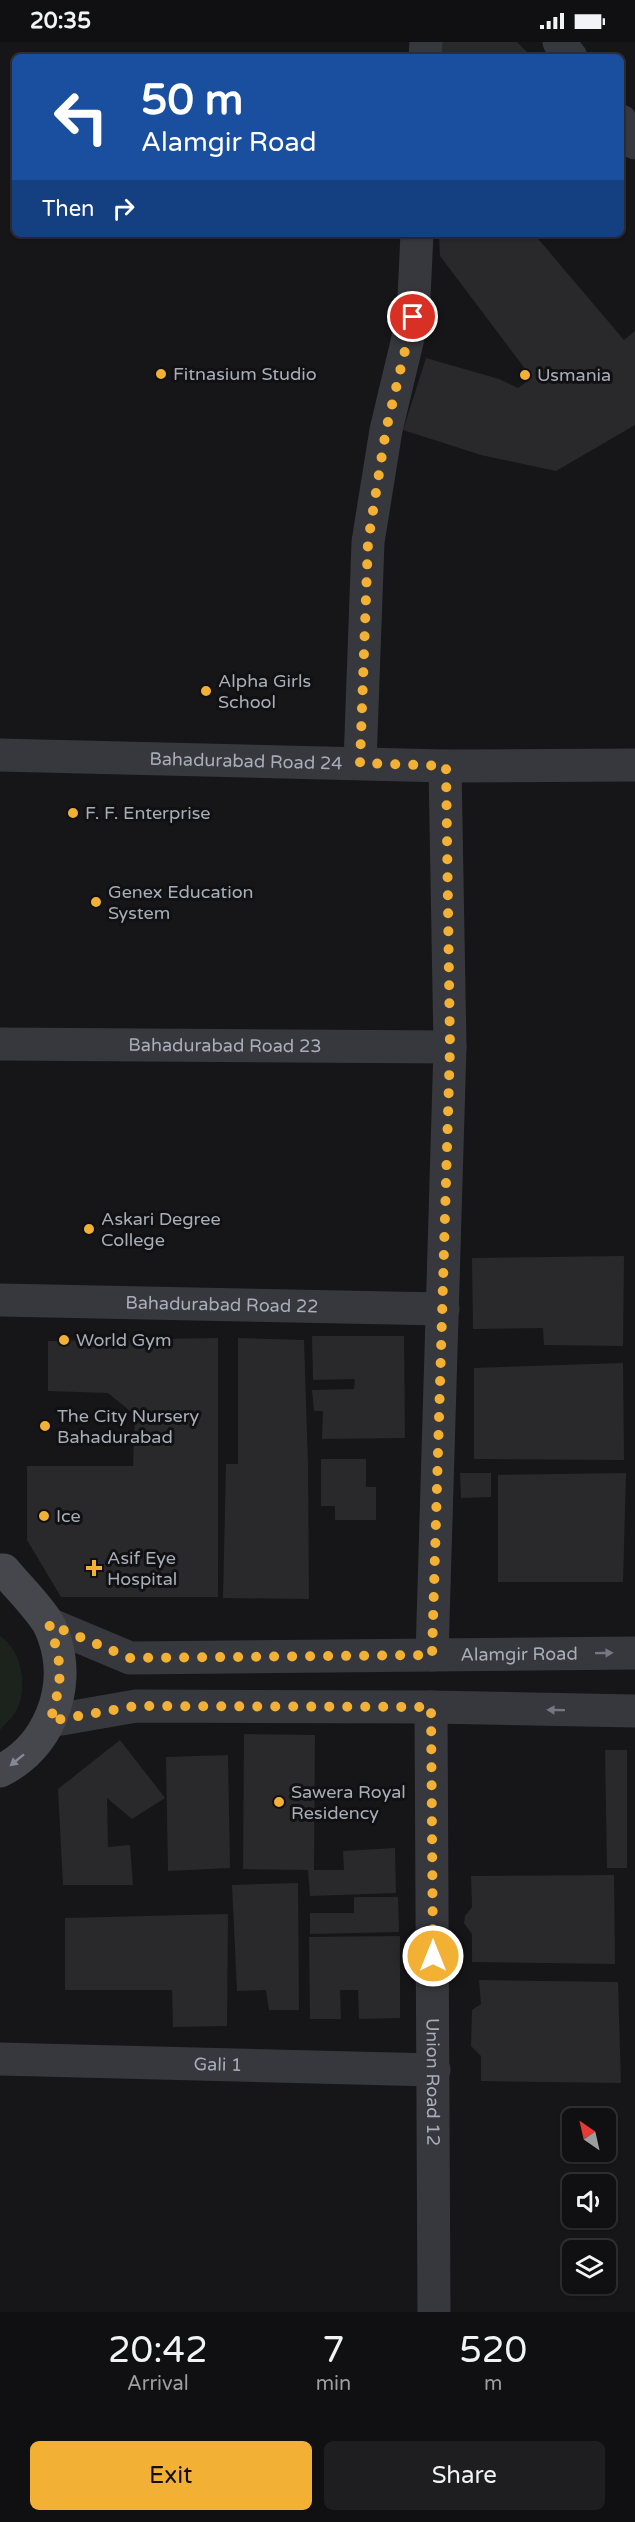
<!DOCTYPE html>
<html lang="en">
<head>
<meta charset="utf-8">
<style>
  :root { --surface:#101012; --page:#1e1e20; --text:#f1f3f6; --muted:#9c9d9f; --line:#303032; --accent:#f2b134 }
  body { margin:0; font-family:"Varela Round",sans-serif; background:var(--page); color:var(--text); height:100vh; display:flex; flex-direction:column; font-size:22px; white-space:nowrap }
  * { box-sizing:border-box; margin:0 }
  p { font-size:20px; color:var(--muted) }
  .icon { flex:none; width:33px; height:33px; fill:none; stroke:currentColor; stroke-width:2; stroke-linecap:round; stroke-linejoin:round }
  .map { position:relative; height:2270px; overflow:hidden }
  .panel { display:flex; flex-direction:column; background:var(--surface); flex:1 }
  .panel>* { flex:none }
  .top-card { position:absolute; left:12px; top:12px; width:612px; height:183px; border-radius:9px; box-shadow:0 2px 4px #0004,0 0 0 2px var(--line); background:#1a4fa0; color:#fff; overflow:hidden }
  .needle { width:39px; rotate:326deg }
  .controls { position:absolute; left:562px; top:2066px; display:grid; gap:12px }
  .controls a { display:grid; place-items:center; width:54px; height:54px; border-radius:9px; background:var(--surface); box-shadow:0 2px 4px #0004,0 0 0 2px var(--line); font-size:30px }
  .pin { position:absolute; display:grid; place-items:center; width:51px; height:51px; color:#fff; margin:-26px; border:3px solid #fff; border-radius:50%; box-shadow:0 2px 6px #0007 }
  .me { position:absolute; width:66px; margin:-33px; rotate:0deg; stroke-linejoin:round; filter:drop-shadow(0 0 4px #0008) }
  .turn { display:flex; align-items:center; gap:21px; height:126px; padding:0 30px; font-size:27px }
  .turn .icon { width:78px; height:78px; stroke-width:2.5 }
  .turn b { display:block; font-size:42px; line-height:51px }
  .then { display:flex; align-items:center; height:57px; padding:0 30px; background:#0003; gap:12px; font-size:22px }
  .eta { display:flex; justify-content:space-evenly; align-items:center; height:102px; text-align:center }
  .eta b { font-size:36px; font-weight:600; line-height:42px }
  .action { display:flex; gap:12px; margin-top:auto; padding:12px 30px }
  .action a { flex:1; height:69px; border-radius:9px; background:var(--accent); color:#111; font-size:24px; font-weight:600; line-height:69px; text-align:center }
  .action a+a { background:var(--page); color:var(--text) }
  .status { display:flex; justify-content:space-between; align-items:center; height:42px; padding:0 30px; background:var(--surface); direction:ltr }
  .status svg { height:16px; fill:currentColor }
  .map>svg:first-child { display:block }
  .green { fill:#1c231d }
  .building { fill:#29292c }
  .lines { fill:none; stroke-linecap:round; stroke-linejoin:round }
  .minor { stroke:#37383d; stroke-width:33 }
  .tertiary { stroke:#37383d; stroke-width:33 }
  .secondary { stroke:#45474d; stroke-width:33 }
  .oneway { fill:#757881 }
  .oneway2 { fill:#858993 }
  .route { stroke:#f2b134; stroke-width:10; stroke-dasharray:0 18 }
  .poi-dot { fill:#f2b134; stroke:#111113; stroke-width:2 }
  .labels { text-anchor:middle; stroke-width:6; stroke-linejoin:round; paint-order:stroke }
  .poi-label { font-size:18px; fill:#a8adb8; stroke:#111113; text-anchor:start }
  .street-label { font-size:18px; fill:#a8adb8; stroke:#111113 }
</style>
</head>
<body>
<div class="status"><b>20:35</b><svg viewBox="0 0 49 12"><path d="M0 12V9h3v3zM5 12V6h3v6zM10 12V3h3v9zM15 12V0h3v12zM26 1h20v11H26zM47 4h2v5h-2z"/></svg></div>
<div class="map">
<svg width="635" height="2270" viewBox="0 0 635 2270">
  <rect width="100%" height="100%" fill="#161618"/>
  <path class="green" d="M0,1594C22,1609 29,1646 16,1669C12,1676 5,1682 0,1688Z"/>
  <path class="building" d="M440,0H517L532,15H441Z
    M439,192H534L624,298L635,289V383L556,429L481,413L403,388L426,316L499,337L518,346L532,336L440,214Z
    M624,1214L623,1304L544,1303L543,1286L473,1287L472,1216Z
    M312,1294H404L405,1396L322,1397L323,1369H314L312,1348L354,1347L355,1337L313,1338Z
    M218,1296V1555H61L27,1498V1424H133L135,1373L108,1351L48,1349V1299Z
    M238,1296L304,1298L308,1422L309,1557L223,1556L226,1422H238Z
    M623,1321L624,1418L474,1417V1326Z
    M321,1417H366V1445H376V1478H335V1464H321Z
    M460,1431H491V1455L461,1456Z
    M626,1431L623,1540H498V1433Z
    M244,1692L315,1693L314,1828H344L343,1809L395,1806L396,1851L310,1854L308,1828L243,1827Z
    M120,1698L165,1756L132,1777L107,1756L108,1805L130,1803L133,1843H63L58,1747Z
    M605,1708H627V1826H607Z
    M228,1713L230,1826L168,1829L166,1715Z
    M614,1833L615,1922L472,1920V1892L464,1881L465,1874L472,1865L471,1834Z
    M298,1841L299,1968H269L266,1948L237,1949L232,1843Z
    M354,1855H398L399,1890L310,1892V1871H354Z
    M228,1872L227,1984L173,1985L172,1948H65V1876Z
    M400,1894V1976L359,1977L358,1948H340L341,1977H310L309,1895Z
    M479,1938L618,1940L621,2041L481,2039V2014L471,2004L472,1968L481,1962Z"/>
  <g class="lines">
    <g class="minor">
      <path d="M559,0L571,15"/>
      <path d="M425,15L426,0"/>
      <path d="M621,79L635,101"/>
      <path id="s1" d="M0,713L445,724L635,723"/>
      <path d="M360,721L368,500L386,388L413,275L417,192"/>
      <path id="s2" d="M0,1002L450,1005"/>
      <path id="s3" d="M0,1258L443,1267"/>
      <path d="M432,1613L450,1005L445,724"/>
      <path id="s4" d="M431,1665L434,2270"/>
      <path id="s5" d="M0,2017L434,2028"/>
    </g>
    <g class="tertiary">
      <path id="s6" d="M49,1582L130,1616L635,1611"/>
      <path d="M50,1679L136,1664L431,1665L635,1669"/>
    </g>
    <path class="secondary" d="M0,1528H4C18,1545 36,1562 48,1581C51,1586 53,1592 55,1598C71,1648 48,1706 0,1729"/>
  </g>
  <defs><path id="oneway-solid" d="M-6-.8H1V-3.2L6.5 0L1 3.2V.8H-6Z" transform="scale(1.5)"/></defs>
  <g class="oneway">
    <use href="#oneway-solid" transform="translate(604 1611) rotate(-1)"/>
    <use href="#oneway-solid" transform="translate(556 1668) rotate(-179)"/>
  </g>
  <use class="oneway2" href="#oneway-solid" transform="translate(17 1718) rotate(141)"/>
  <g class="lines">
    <path class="route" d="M413,275L386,388L368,500L360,721L446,724L450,1005L432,1613L130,1616L49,1582C63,1624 63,1637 50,1679L136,1664L431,1665L433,1914"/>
  </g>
  <g class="poi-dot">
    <circle cx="161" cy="332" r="6"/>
    <circle cx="525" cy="333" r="6"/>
    <circle cx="206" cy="649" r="6"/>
    <circle cx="73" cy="771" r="6"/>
    <circle cx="96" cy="860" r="6"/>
    <circle cx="89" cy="1187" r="6"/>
    <circle cx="64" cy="1298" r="6"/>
    <circle cx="45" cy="1384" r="6"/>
    <circle cx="44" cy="1474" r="6"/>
    <path d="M91 1517h6v6h6v6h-6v6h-6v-6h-6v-6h6z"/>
    <circle cx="279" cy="1760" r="6"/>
  </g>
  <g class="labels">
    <g class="poi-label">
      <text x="173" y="338">Fitnasium Studio</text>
      <text x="537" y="339">Usmania</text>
      <text x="218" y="645">Alpha Girls<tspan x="218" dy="21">School</tspan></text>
      <text x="85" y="777">F. F. Enterprise</text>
      <text x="108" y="856">Genex Education<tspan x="108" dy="21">System</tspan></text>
      <text x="101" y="1183">Askari Degree<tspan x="101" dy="21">College</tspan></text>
      <text x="76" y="1304">World Gym</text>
      <text x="57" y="1380">The City Nursery<tspan x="57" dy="21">Bahadurabad</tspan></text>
      <text x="56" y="1480">Ice</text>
      <text x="107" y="1522">Asif Eye<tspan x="107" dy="21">Hospital</tspan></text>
      <text x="291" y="1756">Sawera Royal<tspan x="291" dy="21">Residency</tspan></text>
    </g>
    <g class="street-label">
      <text dy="6" stroke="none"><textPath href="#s1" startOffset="246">Bahadurabad Road 24</textPath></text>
      <text dy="6" stroke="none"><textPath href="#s2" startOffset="225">Bahadurabad Road 23</textPath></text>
      <text dy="6" stroke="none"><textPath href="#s3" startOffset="222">Bahadurabad Road 22</textPath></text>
      <text dy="6" stroke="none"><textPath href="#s6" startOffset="477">Alamgir Road</textPath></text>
      <text dy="6" stroke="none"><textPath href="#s5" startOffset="218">Gali 1</textPath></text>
      <text dy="6" stroke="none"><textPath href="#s4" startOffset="375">Union Road 12</textPath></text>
    </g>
  </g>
</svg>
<div class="controls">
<a><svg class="needle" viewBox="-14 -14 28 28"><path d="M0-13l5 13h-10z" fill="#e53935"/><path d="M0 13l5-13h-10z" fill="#9c9d9f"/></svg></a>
<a><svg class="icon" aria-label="sound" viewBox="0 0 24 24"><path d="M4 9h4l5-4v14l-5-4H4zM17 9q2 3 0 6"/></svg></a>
<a><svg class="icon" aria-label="layers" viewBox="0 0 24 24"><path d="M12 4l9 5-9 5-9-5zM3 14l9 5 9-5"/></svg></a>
</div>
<div class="pin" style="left:413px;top:275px;background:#d93025"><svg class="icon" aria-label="arrive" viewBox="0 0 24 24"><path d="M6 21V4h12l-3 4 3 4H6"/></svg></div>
<svg class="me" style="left:433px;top:1914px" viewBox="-20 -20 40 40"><circle r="17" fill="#f2b134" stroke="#fff" stroke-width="3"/><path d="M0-11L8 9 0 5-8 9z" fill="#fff"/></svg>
<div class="top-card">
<div class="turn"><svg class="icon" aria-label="left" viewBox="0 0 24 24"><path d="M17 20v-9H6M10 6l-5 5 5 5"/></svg><div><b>50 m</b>Alamgir Road</div></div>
<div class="then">Then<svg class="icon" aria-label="right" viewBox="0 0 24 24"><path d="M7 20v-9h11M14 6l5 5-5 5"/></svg></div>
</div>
</div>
<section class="panel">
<div class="eta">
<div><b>20:42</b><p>Arrival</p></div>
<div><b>7</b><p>min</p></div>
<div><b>520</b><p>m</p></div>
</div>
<div class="action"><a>Exit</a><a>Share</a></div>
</section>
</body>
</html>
